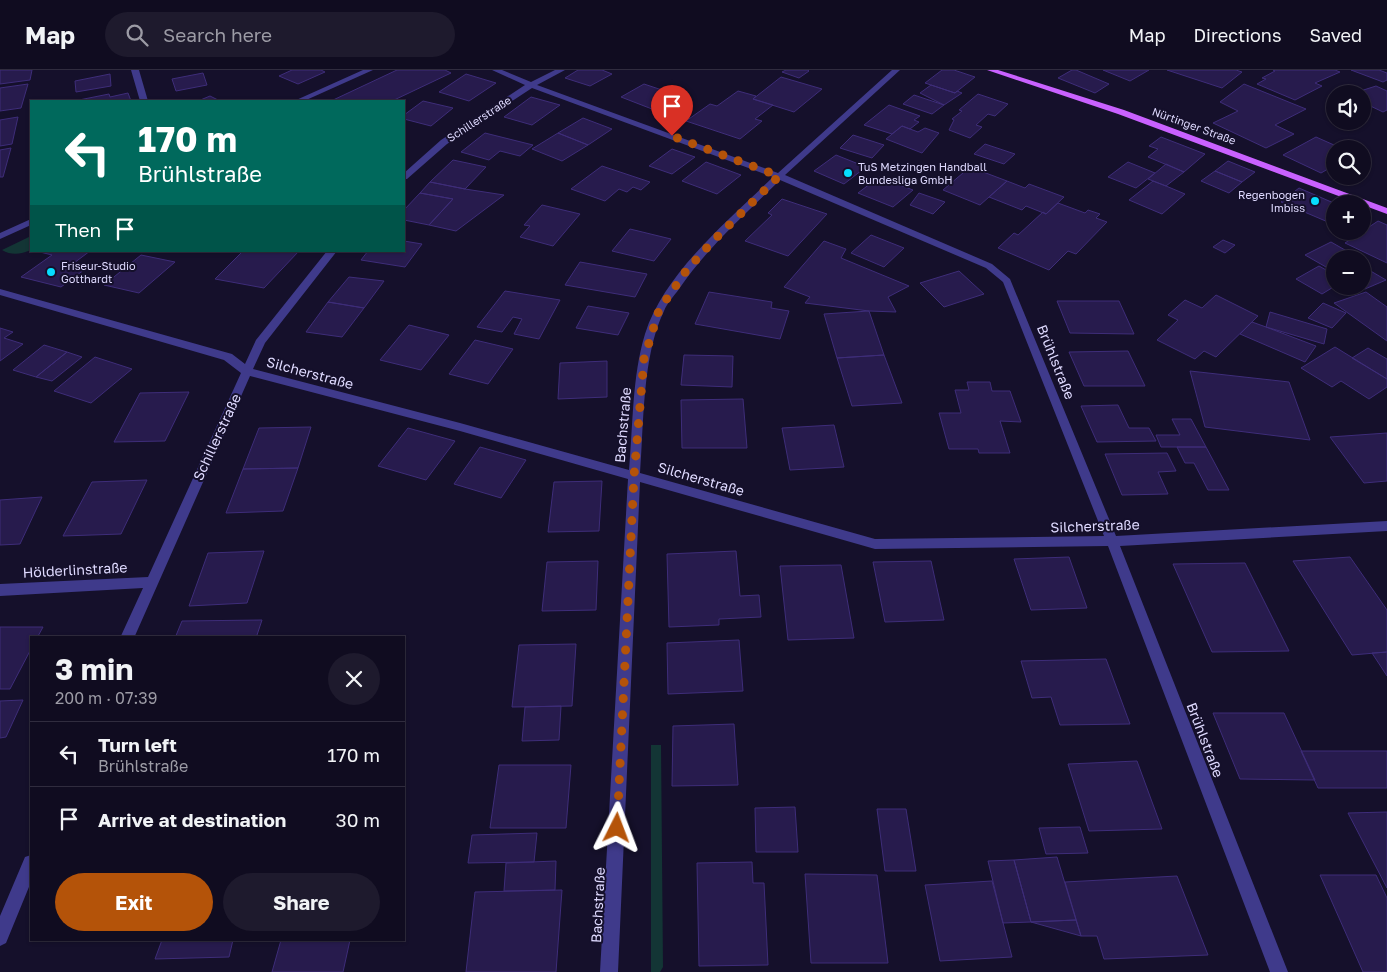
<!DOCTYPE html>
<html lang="en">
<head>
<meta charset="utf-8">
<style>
  :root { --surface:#100c20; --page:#1e1a2d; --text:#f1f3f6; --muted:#9c9ba5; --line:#302c3e; --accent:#b45309 }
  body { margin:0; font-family:"Golos Text",sans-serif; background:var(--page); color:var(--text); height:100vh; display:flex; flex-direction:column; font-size:19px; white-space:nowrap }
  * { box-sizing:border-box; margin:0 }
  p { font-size:16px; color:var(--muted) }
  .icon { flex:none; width:28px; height:28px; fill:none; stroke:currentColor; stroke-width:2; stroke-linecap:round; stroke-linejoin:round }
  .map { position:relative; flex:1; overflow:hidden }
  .side { position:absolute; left:30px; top:566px; width:375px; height:305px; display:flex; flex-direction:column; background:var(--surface); border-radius:0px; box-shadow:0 1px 4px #0004,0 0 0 1px var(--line) }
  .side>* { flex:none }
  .hud { position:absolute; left:30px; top:30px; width:375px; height:152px; border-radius:0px; box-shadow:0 1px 4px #0004,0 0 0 1px var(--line); background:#00695c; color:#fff; overflow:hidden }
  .controls { position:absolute; left:1326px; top:15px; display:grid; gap:10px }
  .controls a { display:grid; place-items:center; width:45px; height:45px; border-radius:50%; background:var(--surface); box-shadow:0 1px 4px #0004,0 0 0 1px var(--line); font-size:25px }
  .pin { position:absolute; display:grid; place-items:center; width:42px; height:42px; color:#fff; margin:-51px -21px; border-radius:50% 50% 50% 0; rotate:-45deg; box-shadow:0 0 5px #0007 }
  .pin .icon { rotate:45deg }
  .me { position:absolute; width:55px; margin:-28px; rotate:3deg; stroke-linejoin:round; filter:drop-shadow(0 0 4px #0008) }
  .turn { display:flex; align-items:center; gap:18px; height:105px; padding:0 25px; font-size:22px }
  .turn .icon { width:65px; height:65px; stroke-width:2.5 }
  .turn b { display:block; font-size:35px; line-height:42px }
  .then { display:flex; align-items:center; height:48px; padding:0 25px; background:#0003; gap:10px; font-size:19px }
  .round { display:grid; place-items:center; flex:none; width:52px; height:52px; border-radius:26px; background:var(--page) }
  .headline { display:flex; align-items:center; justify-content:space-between; height:85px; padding:0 25px }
  h1 { font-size:30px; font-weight:700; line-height:38px }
  .action { display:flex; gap:10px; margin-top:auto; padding:10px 25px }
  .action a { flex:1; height:58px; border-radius:30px; background:var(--accent); color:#fff; font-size:20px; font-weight:700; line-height:58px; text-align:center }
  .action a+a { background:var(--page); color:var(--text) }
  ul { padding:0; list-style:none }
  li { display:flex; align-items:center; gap:15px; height:65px; padding:0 25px; border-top:1px solid var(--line) }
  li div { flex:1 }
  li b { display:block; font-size:19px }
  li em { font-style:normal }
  header { display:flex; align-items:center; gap:30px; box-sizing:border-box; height:70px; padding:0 25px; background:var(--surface); border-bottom:1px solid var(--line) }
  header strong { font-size:24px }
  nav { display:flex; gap:28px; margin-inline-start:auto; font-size:18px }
  .search { width:350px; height:45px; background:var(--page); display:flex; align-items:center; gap:12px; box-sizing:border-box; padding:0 18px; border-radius:28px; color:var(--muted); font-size:19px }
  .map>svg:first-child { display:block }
  .green { fill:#133535 }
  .building { fill:#271b4d; stroke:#3e2d79 }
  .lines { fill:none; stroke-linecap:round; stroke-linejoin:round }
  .minor { fill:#3f3a8b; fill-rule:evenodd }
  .major { fill:#c961ff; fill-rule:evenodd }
  .route { stroke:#b45309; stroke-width:9; stroke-dasharray:0 16.2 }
  .poi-dot { fill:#06deff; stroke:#15102b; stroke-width:2 }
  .labels { text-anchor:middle; stroke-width:4; stroke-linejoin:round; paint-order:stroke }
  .far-street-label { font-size:11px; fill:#dfdaff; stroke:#15102b }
  .far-poi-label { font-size:11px; fill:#dfdaff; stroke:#15102b; text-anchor:start }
  .street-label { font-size:14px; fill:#dfdaff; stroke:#15102b }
</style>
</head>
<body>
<header>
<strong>Map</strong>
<div class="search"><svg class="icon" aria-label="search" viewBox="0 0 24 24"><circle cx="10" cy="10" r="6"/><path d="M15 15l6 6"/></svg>Search here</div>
<nav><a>Map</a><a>Directions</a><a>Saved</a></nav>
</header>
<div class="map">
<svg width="1387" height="902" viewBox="0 0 1387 902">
  <rect width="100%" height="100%" fill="#15102b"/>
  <path class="green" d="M31,166V180C21,184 12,186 2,180Z
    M651,675H661L663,897L660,902H651Z"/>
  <path class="building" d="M0,0H32L30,10L0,14Z
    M292,0H321L325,2L298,14L279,6Z
    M397,0H445L451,3L392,31H331Z
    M578,0H602L612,4L590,16L565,8Z
    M786,0H808L809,1L799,8L782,2Z
    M942,0H954L975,7L955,23L925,13Z
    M1072,0H1076L1109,14L1095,23L1058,8Z
    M1103,0H1149L1130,11Z
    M1167,0H1236L1242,2L1222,18Z
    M1273,0H1335L1340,2L1315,13L1322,16L1295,30L1257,14L1266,9L1262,8L1275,1Z
    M1351,0H1379L1387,3V10L1383,12Z
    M203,3L207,15L176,21L172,9Z
    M110,4L111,16L76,22L75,11Z
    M466,4L496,13L469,31L439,22Z
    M781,7L822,19L794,42L753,29Z
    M28,14L21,38L0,41V18Z
    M644,14L668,22L664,24L671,26L652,39L621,27Z
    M1244,14L1306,39L1275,55L1294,64L1266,78L1213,53L1238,41L1220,32Z
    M931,15L955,23L957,21L962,23L944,35L920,23Z
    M1376,16L1387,21V40L1383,42L1362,32V24H1351Z
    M738,21L756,26L753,29L773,35L755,49L762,51L740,69L686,51L710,34L717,36Z
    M128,23L131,31H74L109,24L110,27Z
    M978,24L1008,34L995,46L988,44L976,55L982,57L970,68L949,60L954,50L952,49L962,41L959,40Z
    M914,25L944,35L932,44L903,34Z
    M210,26L220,31H198Z
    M531,27L560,35L532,55L504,47Z
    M423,31L453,38L431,56L404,49V45Z
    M889,35L920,46L914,50L919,52L910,59L902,56L892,64L864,55Z
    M18,47L12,74L0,76V50Z
    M583,48L612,59L588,75L558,63Z
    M902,56L918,62L925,58L939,63L922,83L886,69Z
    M485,63L533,75L520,86L500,81L489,90L461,82Z
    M558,63L588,75L562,91L532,79Z
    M853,65L884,75L872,88L840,78Z
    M1161,67L1205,84L1184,102L1148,87L1158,79L1149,76Z
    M1316,67L1343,79H1335V95L1321,103L1283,85Z
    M985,74L1015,84L1004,94L974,84Z
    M11,78L3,107H0V80Z
    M672,79L695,87L672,104L649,96Z
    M836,85L866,97L844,114L814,101Z
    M453,90L486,97L465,119L430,112Z
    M1228,91L1255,102L1242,112L1215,101Z
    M706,92L741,105L717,124L682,111Z
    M1128,92L1155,103L1136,118L1108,107Z
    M1166,94L1184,102L1166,116L1148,109Z
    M602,96L650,112L641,120L633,117L627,122L619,119L605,131L571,119Z
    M970,97L1007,111L980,135L943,120Z
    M1215,101L1242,112L1229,123L1201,111Z
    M879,107L913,120L893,137L858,123Z
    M1007,111L1025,118L1029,114L1064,127L1046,144L1026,136L1022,140L989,127Z
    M1153,111L1166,116L1185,124L1162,144L1129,130Z
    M430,112L465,119L504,125L456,161L429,155L453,129L420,123Z
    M1299,118L1336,134L1335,155L1281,132Z
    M420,123L453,129L429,155L404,150V140Z
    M919,123L945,132L933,144L910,135Z
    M782,129L827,144L788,186L745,171L772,145L768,143Z
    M1058,133L1085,143L1088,140L1100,144L1096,148L1107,152L1076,184L1068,181L1049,200L998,178L1014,163L1018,165L1043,142L1046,144Z
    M542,135L580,144L553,176L520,167L530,156L524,155Z
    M1378,151L1387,155V193L1345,173Z
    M630,159L671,169L654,191L612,181Z
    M871,165L904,178L884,197L851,183Z
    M1223,170L1235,175L1225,183L1213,177Z
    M404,171L422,174L405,197L361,190L368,181H404Z
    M824,171L846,179L841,188L909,216L888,227L896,242L869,241L805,233L810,227L784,217Z
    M1331,172L1352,184L1342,189H1335V192L1326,197L1305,185Z
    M41,181H90L74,193L88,197L61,217L21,207L52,185L40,182Z
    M243,181H299L264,218L215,209Z
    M141,185L175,192L139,223L104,215Z
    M580,192L647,204L635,227L565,215Z
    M1319,196L1335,205V216L1322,224L1296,209Z
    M1362,196L1386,210L1365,219L1360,216H1362Z
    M959,201L984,224L944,237L920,213Z
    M349,207L384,211L364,238L328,232Z
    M505,221L560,230L539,269L514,264L522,249L513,247L502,262L477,257Z
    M709,222L772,232L771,238L789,241L780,269L695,254Z
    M1366,222L1387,237V271L1334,233Z
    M1216,225L1258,246L1216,287L1204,281L1195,289L1157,270L1178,250L1168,245L1185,230L1202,238Z
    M1057,231H1119L1134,264L1070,263Z
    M328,232L364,238L342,267L306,262Z
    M1323,233L1346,243L1332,258L1308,248Z
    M588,236L629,243L618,265L576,258Z
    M869,241L884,285L837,288L824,244Z
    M1270,242L1327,259L1324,274L1266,257Z
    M1252,252L1266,257L1316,276L1305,292L1240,264Z
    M409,255L449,265L421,300L380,290Z
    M0,258L13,262L4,268L23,274L0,291Z
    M475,270L513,279L488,314L449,304Z
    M44,275L67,282L36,307L13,300Z
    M1335,277L1387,309V317L1369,329L1341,311L1332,317L1301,298Z
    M1368,278L1387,289V309L1352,288Z
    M1128,281L1145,316H1084L1069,282Z
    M67,282L82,287L52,311L36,307Z
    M684,285L733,286L732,317L681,315Z
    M884,285L902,333L852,336L837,288Z
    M95,287L132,299L91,333L54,321Z
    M607,291V327L558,329L560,293Z
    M1190,301L1289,312L1310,370L1205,357Z
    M967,312H990L992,321H1010L1021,352L1000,351L1010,383H979L978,379H949L939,343H961L955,320H969Z
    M189,322L165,371L114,372L140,323Z
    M743,329L747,378H682L681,330Z
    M1118,335L1129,358H1149L1156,371L1097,372L1081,336Z
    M1172,349H1191L1206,377H1161L1156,365H1180Z
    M834,355L844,397L790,400L782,358Z
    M311,357L298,398L243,399L259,358Z
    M408,358L455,371L426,410L378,396Z
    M1387,363V411L1364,413L1330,367Z
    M480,377L526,390L501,428L454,414Z
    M1177,377H1206L1229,420H1208L1194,393H1185Z
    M1167,383L1176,401L1158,402L1168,424L1122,425L1105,384Z
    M298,398L283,441L226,443L243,399Z
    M147,410L121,464L63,466L92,412Z
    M602,411L599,461L548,462L554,412Z
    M42,427L20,474L0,475V430Z
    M264,481L247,533L189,536L208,483Z
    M736,481L740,526L759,525L761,547L719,549V555L669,557L667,484Z
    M1069,487L1087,538L1031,540L1014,489Z
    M1350,487L1387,540V582L1352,585L1293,491Z
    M598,491L596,540L542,541L547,492Z
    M931,491L944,550L885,552L873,492Z
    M1245,493L1289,581L1212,582L1173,494Z
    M841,495L854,568L788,570L780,496Z
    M262,550L256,568H175L182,551Z
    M0,557H43L37,568H31V579L10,619H0Z
    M739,570L743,621L668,624L667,573Z
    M576,574L572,636L512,637L519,575Z
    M1387,582V606L1372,583Z
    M1106,589L1130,654L1060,655L1051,627L1032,628L1021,591Z
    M23,630L6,667L0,668V631Z
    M561,636L559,670L522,671L525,637Z
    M1213,643H1284L1315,710L1240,709Z
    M734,654L738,715L672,716L673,656Z
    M1301,681H1387V718H1318Z
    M1137,691L1162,759L1089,761L1068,694Z
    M499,695H571L566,758H490Z
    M795,737L798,782H756L755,738Z
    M877,739H906L916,801H885Z
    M1387,742V818L1348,743Z
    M1080,757L1088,783L1046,784L1039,758Z
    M537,763L534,792L468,793L472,765Z
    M1057,787L1076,850L1031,852L1014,790Z
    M1014,790L1031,852L1003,853L988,791Z
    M556,791L555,820L504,821L506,793Z
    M752,792L753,813H764L768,895L699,896L697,793Z
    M805,804L877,805L888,893H811Z
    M1320,805H1376L1387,828V902H1363Z
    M1177,806L1208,885L1104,889L1097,866H1081L1065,812Z
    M992,811L1012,887L940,891L925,815Z
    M562,820L556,902H466L475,822Z
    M1076,850L1081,866L1031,852L1052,851Z
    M162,870H233L229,887L155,889Z
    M281,870H350L343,902H272Z"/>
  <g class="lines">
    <path class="minor" d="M131,0H139L148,31H140Z
      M363,0H373L304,31H294Z
      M492,0H502L531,12L555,0H565L537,15L778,103L892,0H900L785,105L992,194L1010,209L1116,466L1387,451V461L1120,476L1288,902H1270L1108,476L875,479L640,412L618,902H600L628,409L460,361L250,306L134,568H120L143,518L0,526V514L148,507L241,303L224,290L0,225V219L232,284L245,294L256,270L327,181H337L265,273L253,299L460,353L629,400C633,357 632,306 645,264C664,203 728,151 773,107L532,18L447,74L407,109H404V103L441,70L525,15ZM780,110L986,198L1003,212L1104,466L875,469L640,403C644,354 642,286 664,241C667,233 674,226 679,219C707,178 745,144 780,110Z
      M31,149V155L0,169V163Z
      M31,785V812L6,873L0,876V846L25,787Z"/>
    <path class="major" d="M987,0H998L1124,40L1387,138V144L1118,44Z"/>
  </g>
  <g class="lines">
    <path class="route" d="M617,758L634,406L644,289L659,240L686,201L712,172L779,106L672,66"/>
  </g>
  <g class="poi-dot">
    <circle cx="848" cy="103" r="5"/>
    <circle cx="1315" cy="131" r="5"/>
    <circle cx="51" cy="202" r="5"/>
  </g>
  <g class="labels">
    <g class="far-street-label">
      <text transform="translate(479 49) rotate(-33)" y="4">Schillerstraße</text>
      <text transform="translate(1194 56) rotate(20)" y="4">Nürtinger Straße</text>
    </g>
    <g class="far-poi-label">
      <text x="858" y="101">TuS Metzingen Handball<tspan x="858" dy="13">Bundesliga GmbH</tspan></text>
      <text x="1305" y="129" text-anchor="end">Regenbogen<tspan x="1305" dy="13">Imbiss</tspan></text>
      <text x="61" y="200">Friseur-Studio<tspan x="61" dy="13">Gotthardt</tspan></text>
    </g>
    <g class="street-label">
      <text transform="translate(1056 292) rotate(68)" y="5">Brühlstraße</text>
      <text transform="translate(310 303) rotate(15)" y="5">Silcherstraße</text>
      <text transform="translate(623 355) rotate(-85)" y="5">Bachstraße</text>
      <text transform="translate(217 367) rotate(-65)" y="5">Schillerstraße</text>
      <text transform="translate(701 409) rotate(16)" y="5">Silcherstraße</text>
      <text transform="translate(1095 456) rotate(-2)" y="5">Silcherstraße</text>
      <text transform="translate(75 500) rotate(-3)" y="5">Hölderlinstraße</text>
      <text transform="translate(1205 670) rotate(69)" y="5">Brühlstraße</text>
      <text transform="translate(598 835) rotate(-87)" y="5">Bachstraße</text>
    </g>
  </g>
</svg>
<div class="controls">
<a><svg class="icon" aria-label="sound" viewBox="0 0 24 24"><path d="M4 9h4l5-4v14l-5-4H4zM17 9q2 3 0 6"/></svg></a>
<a><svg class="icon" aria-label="search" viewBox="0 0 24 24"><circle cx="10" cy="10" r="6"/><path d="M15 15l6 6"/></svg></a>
<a>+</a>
<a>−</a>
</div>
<div class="pin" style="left:672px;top:66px;background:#d93025"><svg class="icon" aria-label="arrive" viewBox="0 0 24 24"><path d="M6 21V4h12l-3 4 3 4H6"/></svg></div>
<svg class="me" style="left:617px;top:758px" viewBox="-20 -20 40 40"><path d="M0-17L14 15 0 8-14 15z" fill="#b45309" stroke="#fff" stroke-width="4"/></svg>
<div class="hud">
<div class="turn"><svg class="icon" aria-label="left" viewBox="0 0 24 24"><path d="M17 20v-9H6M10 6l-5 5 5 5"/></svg><div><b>170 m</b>Brühlstraße</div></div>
<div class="then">Then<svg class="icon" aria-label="arrive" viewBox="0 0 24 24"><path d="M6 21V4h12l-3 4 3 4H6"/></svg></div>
</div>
<section class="side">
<div class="headline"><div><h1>3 min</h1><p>200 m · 07:39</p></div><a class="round"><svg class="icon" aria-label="close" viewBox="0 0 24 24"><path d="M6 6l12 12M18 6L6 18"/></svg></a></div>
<ul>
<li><svg class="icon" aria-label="left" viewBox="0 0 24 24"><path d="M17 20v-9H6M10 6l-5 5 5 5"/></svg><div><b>Turn left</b><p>Brühlstraße</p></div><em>170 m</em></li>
<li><svg class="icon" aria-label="arrive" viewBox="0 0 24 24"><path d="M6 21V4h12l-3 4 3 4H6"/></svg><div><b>Arrive at destination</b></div><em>30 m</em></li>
</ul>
<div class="action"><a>Exit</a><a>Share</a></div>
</section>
</div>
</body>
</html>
